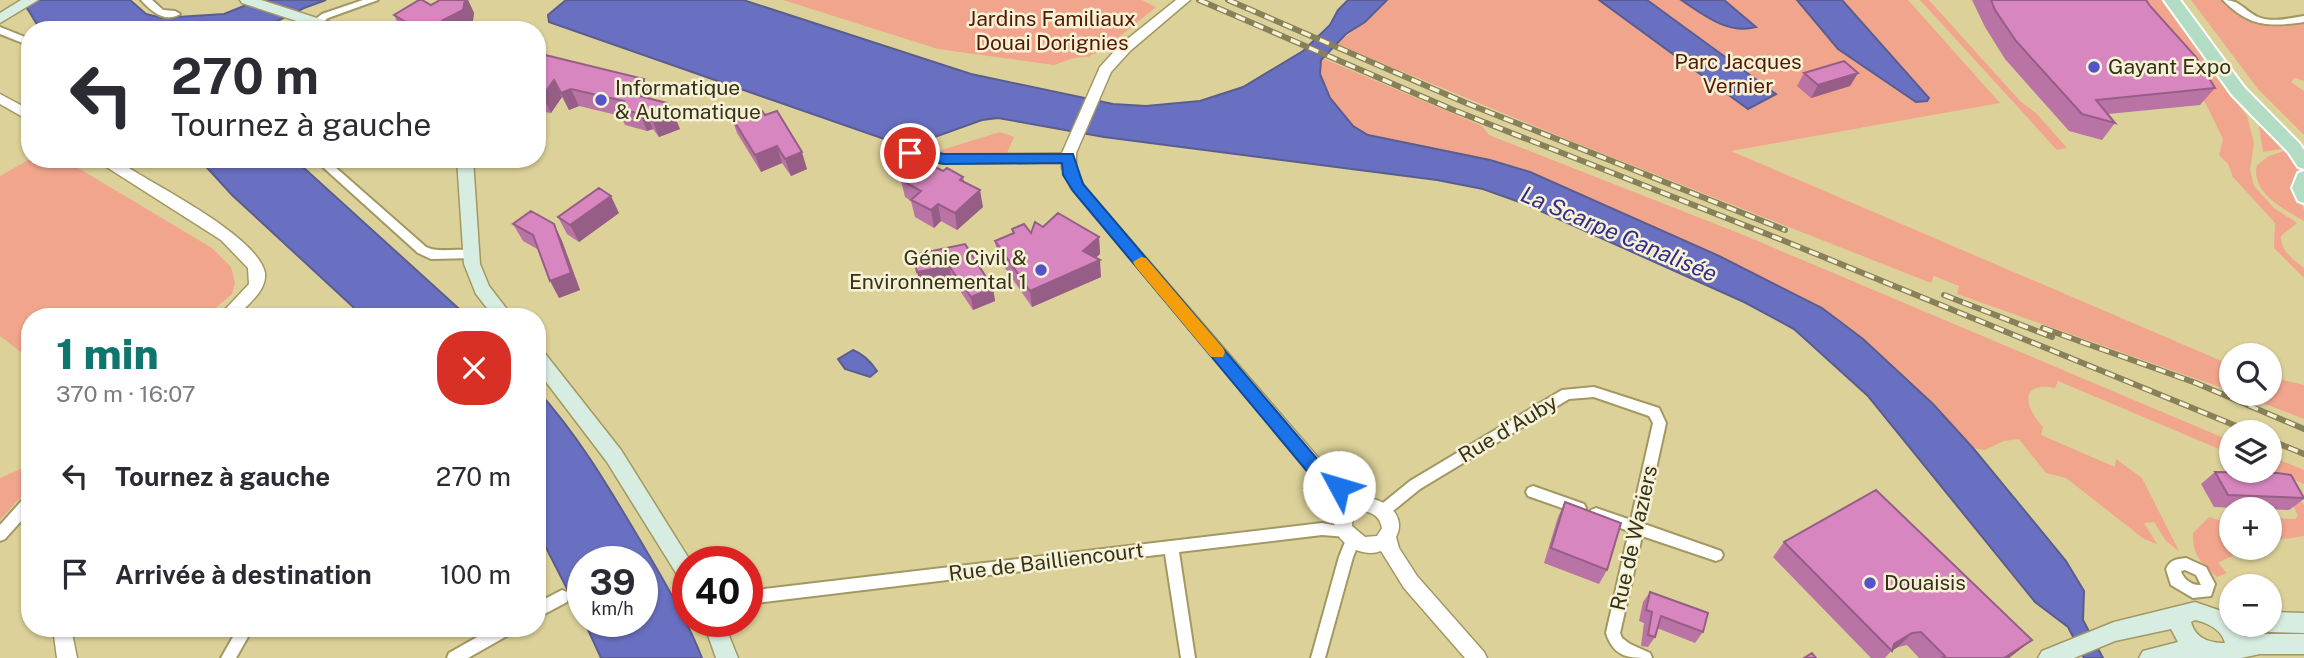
<!DOCTYPE html>
<html lang="fr">
<head>
<meta charset="utf-8">
<style>
  :root { --surface:#fff; --page:#f2f2f3; --text:#2b2b33; --muted:#7c7c81; --accent:#0f766e }
  body { margin:0; font-family:"Public Sans",sans-serif; background:var(--page); color:var(--text); height:100vh; display:flex; flex-direction:column; font-size:26px; white-space:nowrap }
  * { box-sizing:border-box; margin:0 }
  p { font-size:23px; color:var(--muted) }
  .icon { flex:none; width:38px; height:38px; fill:none; stroke:currentColor; stroke-width:2; stroke-linecap:round; stroke-linejoin:round }
  .map { position:relative; flex:1; overflow:hidden }
  .details { position:absolute; left:21px; top:308px; width:525px; height:329px; display:flex; flex-direction:column; background:var(--surface); border-radius:28px; box-shadow:0 2px 5px #0004 }
  .details>* { flex:none }
  .hud { position:absolute; left:21px; top:21px; width:525px; height:147px; border-radius:28px; box-shadow:0 2px 5px #0004; background:#fff; color:var(--text); overflow:hidden }
  .tools { position:absolute; left:2219px; top:343px; display:grid; gap:14px }
  .tools a { display:grid; place-items:center; width:63px; height:63px; border-radius:50%; background:var(--surface); box-shadow:0 2px 5px #0004; font-size:35px }
  .speed { position:absolute; left:567px; top:546px; display:flex; gap:14px; font-size:35px; font-weight:700; text-align:center }
  .speed>* { display:grid; place-content:center; width:91px; height:91px; border-radius:50%; background:var(--surface); box-shadow:0 2px 5px #0004; line-height:1 }
  .speed small { font-size:18px; font-weight:400 }
  .speed .limit { border:10px solid #d22; background:#fff; color:#111 }
  .pin { position:absolute; display:grid; place-items:center; width:60px; height:60px; color:#fff; margin:-30px; border:4px solid #fff; border-radius:50%; box-shadow:0 2px 7px #0007 }
  .me { position:absolute; width:77px; margin:-38px; rotate:309deg; stroke-linejoin:round; filter:drop-shadow(0 0 5px #0008) }
  .turn { display:flex; align-items:center; gap:24px; height:147px; padding:0 35px; font-size:32px }
  .turn .icon { width:91px; height:91px; stroke-width:2.5 }
  .turn b { display:block; font-size:49px; line-height:60px }
  .round { display:grid; place-items:center; flex:none; width:74px; height:74px; border-radius:28px; background:var(--page) }
  .head { display:flex; align-items:center; justify-content:space-between; height:119px; padding:0 35px }
  h1 { font-size:42px; font-weight:800; line-height:52px; color:var(--accent) }
  ul { padding:0; list-style:none }
  li { display:flex; align-items:center; gap:21px; height:98px; padding:0 35px }
  li div { flex:1 }
  li b { display:block; font-size:26px }
  li em { font-style:normal }
  .map>svg:first-child { display:block }
  .green { fill:#f2a58d }
  .water { fill:#6a70c1; stroke:#5a5d8f; stroke-width:2 }
  .lines { fill:none; stroke-linecap:round; stroke-linejoin:round }
  .minor-casing { stroke:#a29862; stroke-width:4 }
  .tertiary-casing { stroke:#a29862; stroke-width:3 }
  .secondary-casing { stroke:#a29862; stroke-width:3 }
  .primary-casing { stroke:#fff; stroke-width:4 }
  .minor { fill:#fff; fill-rule:evenodd }
  .tertiary { fill:#fff; fill-rule:evenodd }
  .secondary { fill:#d8ede1; fill-rule:evenodd }
  .primary { fill:#b2dcc4; fill-rule:evenodd }
  .rail-casing { stroke:#888059; stroke-width:6 }
  .rail { stroke:#f7f2d6; stroke-width:3.5; stroke-dasharray:10; stroke-linecap:butt }
  .wall { fill:#b973a4 }
  .shaded-wall { fill:#965e86 }
  .building { fill:#d786bf; stroke:#965e86; stroke-width:2 }
  .route { fill:#1a73e8; stroke:#114b97; stroke-width:2 }
  .slow { fill:#f59e0b }
  .poi-dot { fill:#5453ca; stroke:#f7f2d6; stroke-width:2.5 }
  .labels { text-anchor:middle; stroke-width:5; stroke-linejoin:round; paint-order:stroke }
  .park-label { font-size:21px; fill:#541905; stroke:#f7f2d6 }
  .poi-label { font-size:21px; fill:#35311a; stroke:#f7f2d6; text-anchor:start }
  .street-label { font-size:21px; fill:#35311a; stroke:#f7f2d6 }
  .water-label { font-size:23px; font-style:italic; fill:#322c8c; stroke:#f7f2d6 }
</style>
</head>
<body>
<div class="map">
<svg width="2304" height="658" viewBox="0 0 2304 658">
  <rect width="100%" height="100%" fill="#dcd199"/>
  <path class="green" d="M783,0H1142L1156,7L1108,46L1088,57L1074,58L1054,65L938,49Z
    M1387,0H1908L2000,103L1731,151L2231,365V391L1957,294L1959,286L1934,276L1931,283L1571,141L1336,44L1365,22Z
    M1920,0H1929L2021,102L2036,113L2067,148L2057,150Z
    M2139,0H2161L2247,116L2254,143L2250,170L2254,186L2274,208L2297,223L2281,236C2281,252 2293,259 2304,268V278L2274,248L2275,223L2233,177L2228,164L2219,155L2223,139L2207,106Z
    M2191,0H2225C2256,26 2264,27 2304,22V81L2295,78L2291,82L2304,91V135L2258,89Z
    M1322,58L1482,126L1489,135L1741,234L2231,441V454L2058,381L2055,388C2018,381 2025,408 2043,427L2041,435L2115,467L2116,459L2142,478L2179,551L2166,541L2154,522L2144,523L2157,544L2144,539L2066,478L2046,473L2019,439L2004,441L1985,450L1973,448L1933,404L1863,339L1822,308L1719,256L1530,172L1490,160L1377,139L1359,131L1341,113L1323,85L1320,74Z
    M2256,113L2301,167L2293,185L2304,210V221C2285,210 2250,192 2257,165L2269,156L2284,151L2281,149L2263,152L2259,126L2253,114Z
    M1000,132L1014,137L1006,155H940L935,152Z
    M30,159H63L212,248L231,267L235,283L232,294L205,317H30V359L0,336V176Z
    M2270,377L2304,385V419L2239,394H2270Z
    M2270,456L2304,470V484L2270,470Z
    M30,465V487L0,520V478Z
    M2290,499H2299L2304,505V536L2270,541V518L2295,519L2298,516Z
    M2209,517L2231,524V548H2248L2218,563L2227,573L2217,577C2201,564 2192,554 2193,533Z"/>
  <path class="water" d="M20,0H130L146,14L162,18L224,14L259,0H326L304,8L259,30H42C33,22 31,10 20,0Z
    M566,0H743L971,74L1113,104L1146,106L1200,101L1243,87L1303,51L1330,25L1338,10L1348,0H1387L1365,22L1346,34L1321,60L1320,74L1330,98L1353,126L1368,135L1490,160L1530,172L1719,256L1822,308L1863,339L1933,404L1973,448L2066,561L2084,591L2083,620L2103,658H2084L2068,627L2035,602L1868,396L1794,329L1744,302L1525,204L1483,189L1437,180L1104,137L998,118L982,120L907,147L549,22L548,15Z
    M1599,0H1647L1776,94L1748,109Z
    M1681,0H1724L1756,27C1728,35 1704,15 1681,0Z
    M1797,0H1842L1929,98L1927,101L1916,102L1838,49Z
    M199,159H294L468,317H364L232,195Z
    M853,350C863,354 871,362 877,371L870,377L845,369L838,359Z
    M537,390C578,435 609,488 640,540C662,578 686,617 702,658H601L584,621H642V562H583V620L537,530Z"/>
  <g class="lines">
    <defs>
      <path id="minor" d="M141,0H152L163,10L175,11L180,14C165,23 152,12 141,0Z
        M363,0H378L328,18L320,24H314L312,22L322,14Z
        M2223,0C2241,0 2243,10 2258,17C2272,23 2290,18 2304,16V22C2269,27 2249,27 2223,0Z
        M0,27L30,39V46L0,34Z
        M910,149L944,155L1068,154L1073,158L1068,162L944,163L906,156L905,153L906,150Z
        M314,159H326L426,247C441,255 465,244 477,255L475,258L431,259L418,253Z
        M1594,387L1659,408L1666,423L1644,524L1721,551L1723,555L1721,559L1716,561L1642,536L1620,633L1622,638L1630,644L1650,653L1652,658C1629,658 1614,658 1606,633L1629,531L1591,518L1589,514L1591,510L1596,508L1631,520L1653,423L1649,416L1594,397L1569,399L1420,489L1388,515L1383,517L1378,515L1376,511L1378,507L1410,481L1562,390Z
        M1533,486L1584,504L1586,508L1584,512L1579,514L1528,496L1526,492L1528,488Z
        M30,495V511L5,539L0,541V525L25,497Z
        M1322,523L1350,528L1352,532L1351,535L1358,536L1360,540L1353,557L1325,658H1311L1339,557L1347,537L1322,535L1179,552L1195,658H1181L1165,554L747,604V591Z
        M2186,558L2206,567L2215,584L2211,596L2193,598L2171,585L2166,569C2170,560 2176,559 2186,558ZM2185,570L2196,575L2201,585C2192,586 2183,579 2181,571Z
        M562,590L567,592L569,597L567,602L537,618V603Z
        M238,628H253L236,658H221Z
        M493,628H514L512,633L468,658H447L449,653Z"/>
      <path id="tertiary" d="M1176,0H1190L1130,51L1111,72L1076,153V168L1084,186L1346,490L1350,500C1373,490 1410,511 1396,537L1399,548L1417,576L1484,652L1487,658H1465L1404,588L1381,551C1359,560 1324,536 1337,511L1333,499L1071,188L1062,168V153L1100,67L1120,45ZM1362,511C1373,512 1380,517 1382,528L1377,536L1365,537L1352,526L1353,515Z
        M0,94L30,110V121L0,104Z
        M94,159C99,159 105,158 110,159C121,161 134,172 144,177C172,194 259,240 265,273C267,291 247,305 236,317H218L249,284L248,268L221,240Z
        M53,628H71L77,658H57Z"/>
      <path id="secondary" d="M21,0H38L0,23V13Z
        M240,0H261L345,27L347,30H324L242,3Z
        M457,159H473L480,264L489,286L513,317H494L476,294L464,264Z
        M537,349L543,351L621,450L691,562H688V584L681,581L607,462L537,370Z
        M2195,602L2227,613L2231,616V625H2239L2245,637L2260,634H2304V654H2260L2241,658H2139L2143,651L2178,642L2171,629L2115,641L2074,658H2038L2042,651L2114,622ZM2195,620C2208,623 2222,630 2225,643C2209,643 2195,638 2191,622Z
        M2270,612L2304,613V633L2270,632L2263,629L2261,625H2270Z
        M703,621H723L738,658H716Z"/>
      <path id="primary" d="M2164,0H2180L2244,87L2300,144L2304,150V169L2298,167L2288,152L2232,95Z
        M2304,171V203L2298,201L2292,188L2298,173Z"/>
    </defs>
    <use href="#minor" class="minor-casing"/>
    <use href="#tertiary" class="tertiary-casing"/>
    <use href="#secondary" class="secondary-casing"/>
    <use href="#primary" class="primary-casing"/>
    <use href="#minor" class="minor"/>
    <use href="#tertiary" class="tertiary"/>
    <use href="#secondary" class="secondary"/>
    <use href="#primary" class="primary"/>
    <defs>
      <path id="rail" d="M1199,0L1451,109L1782,240L2251,432
        M1228,0L1466,103L1785,230
        M1944,295L2052,337
        M2043,328L2196,383L2304,429
        M2270,440L2304,454"/>
    </defs>
    <use href="#rail" class="rail-casing"/>
    <use href="#rail" class="rail"/>
  </g>
  <path class="wall" d="M440,0H468L474,13L472,27L468,30H401L394,15L431,5Z
    M1972,0H2146L2215,88L2200,105L2108,114L2115,123L2102,140L2069,131L2005,59L1985,27Z
    M537,53L644,79L651,96L649,98L680,129L659,137L653,129L647,131L625,125L621,116L579,106L569,110L562,97L551,113L538,111Z
    M1804,73H1858L1850,86L1811,98L1797,86Z
    M731,116H748L807,169L791,176L782,163L761,172L737,133Z
    M943,171L963,177L964,181L983,207L957,230L941,221L934,228L915,217L911,201L905,197L901,180L928,172Z
    M619,213L579,242L567,234L558,217Z
    M513,224H554L562,241L580,290L559,298L539,250L523,241Z
    M1043,227L1099,237L1100,254L1095,258L1101,277L1032,307L998,258L995,241L1013,234L1012,229L1031,233Z
    M965,244L993,288L995,301L973,310L952,279L920,285Z
    M2215,472L2304,497V499L2289,510L2214,507L2201,484Z
    M1565,502L1607,570L1599,584L1544,563L1558,517Z
    M1784,542L2032,640L2009,658H1919L1907,645L1898,647L1892,650L1885,658H1871L1773,557Z
    M1650,592L1703,632L1695,643L1657,628L1655,637L1648,647L1641,646L1644,623L1639,621L1643,602Z"/>
  <path class="shaded-wall" d="M465,0H468L474,13L472,27L468,30H448L443,20Z
    M1858,73L1850,86L1811,98L1818,85Z
    M644,79L651,96L638,111L631,94Z
    M554,80L562,97L551,113L543,96Z
    M571,89L579,106L569,110L561,93Z
    M646,112L653,129L647,131L640,114Z
    M673,112L680,129L659,137L652,120Z
    M777,146L782,163L761,172L755,155Z
    M802,152L807,169L791,176L785,159Z
    M980,190L983,207L957,230L955,213Z
    M611,196L619,213L579,242L570,225Z
    M938,204L941,221L934,228L931,210Z
    M554,224L562,241L580,290L559,298L550,281Z
    M1099,237L1100,254L1086,267L1100,260L1101,277L1032,307L1030,291L1083,251Z
    M949,266L952,279L920,285L917,272Z
    M993,288L995,301L973,310L971,297Z
    M1912,633L1898,647L1892,651L1894,644Z
    M2032,640L2009,658H2004Z"/>
  <path class="building" d="M419,0H422L431,5L440,0H465L463,10L443,20L459,30H407L398,24L404,21L394,15Z
    M1991,0H2146L2150,6L2196,57L2215,88L2096,100L2115,123L2082,114L2016,41L1995,10Z
    M537,53L644,79L631,94L667,103L673,112L652,120L646,112L640,114L618,108L624,101L571,89L561,93L554,80L543,96L537,95V84L539,81L537,80Z
    M1844,61L1858,73L1818,85L1804,73Z
    M744,111L748,116L762,111L765,115L777,111L802,152L785,159L777,146L755,155L731,116Z
    M918,166L928,172L935,167L943,171L947,168L963,177L960,180L980,190L955,213L938,204L931,210L911,200L921,191L901,180Z
    M599,188L611,196L570,225L558,217Z
    M531,211L554,224L571,273L550,281L533,235L513,224Z
    M1058,213L1099,237L1083,251L1100,260L1030,291L995,241L1014,233L1012,229L1024,224L1031,233L1035,222L1043,227Z
    M965,244L993,288L971,297L949,266L917,272L913,255Z
    M2215,472L2277,473L2291,475L2304,498L2228,495Z
    M1876,490L2032,640L2004,658H1942L1945,656L1921,632L1912,633L1894,644L1892,651L1784,542Z
    M1565,502L1621,523L1607,570L1551,548Z
    M1650,592L1708,613L1703,632L1661,616L1655,637L1648,635L1652,612L1646,610Z
    M1812,653L1816,658H1804Z"/>
  <path class="route" d="M910,148L944,154H1073L1083,184L1318,460C1327,469 1343,477 1348,487L1345,492C1330,498 1316,481 1306,470L1073,191L1063,175L1062,163L944,164L905,156V149Z"/>
  <path class="slow" d="M1141,257L1146,258L1223,348L1225,352L1223,357H1211L1135,266L1133,262Z"/>
  <g class="poi-dot">
    <circle cx="2094" cy="67" r="7"/>
    <circle cx="601" cy="100" r="7"/>
    <circle cx="1041" cy="270" r="7"/>
    <circle cx="1870" cy="583" r="7"/>
  </g>
  <g class="labels">
    <g class="park-label">
      <text x="1052" y="26">Jardins Familiaux<tspan x="1052" dy="24">Douai Dorignies</tspan></text>
      <text x="1738" y="69">Parc Jacques<tspan x="1738" dy="24">Vernier</tspan></text>
    </g>
    <g class="poi-label">
      <text x="2108" y="74">Gayant Expo</text>
      <text x="615" y="95">Informatique<tspan x="615" dy="24">&amp; Automatique</tspan></text>
      <text x="1027" y="265" text-anchor="end">Génie Civil &amp;<tspan x="1027" dy="24">Environnemental 1</tspan></text>
      <text x="1884" y="590">Douaisis</text>
    </g>
    <g class="street-label">
      <text transform="translate(1508 429) rotate(-31)" y="7">Rue d'Auby</text>
      <text transform="translate(1634 538) rotate(-77)" y="7">Rue de Waziers</text>
      <text transform="translate(1046 562) rotate(-7)" y="7">Rue de Bailliencourt</text>
    </g>
    <g class="water-label">
      <text transform="translate(1619 234) rotate(23)" y="8">La Scarpe Canalisée</text>
    </g>
  </g>
</svg>
<div class="tools">
<a><svg class="icon" aria-label="search" viewBox="0 0 24 24"><circle cx="10" cy="10" r="6"/><path d="M15 15l6 6"/></svg></a>
<a><svg class="icon" aria-label="layers" viewBox="0 0 24 24"><path d="M12 4l9 5-9 5-9-5zM3 14l9 5 9-5"/></svg></a>
<a>+</a>
<a>−</a>
</div>
<div class="speed"><div>39<small>km/h</small></div><div class="limit">40</div></div>
<div class="pin" style="left:910px;top:153px;background:#d93025"><svg class="icon" aria-label="arrive" viewBox="0 0 24 24"><path d="M6 21V4h12l-3 4 3 4H6"/></svg></div>
<svg class="me" style="left:1339px;top:487px" viewBox="-20 -20 40 40"><circle r="19" fill="#fff"/><path d="M0-13L10 11 0 6-10 11z" fill="#1a73e8"/></svg>
<div class="hud">
<div class="turn"><svg class="icon" aria-label="left" viewBox="0 0 24 24"><path d="M17 20v-9H6M10 6l-5 5 5 5"/></svg><div><b>270 m</b>Tournez à gauche</div></div>
</div>
<section class="details">
<div class="head"><div><h1>1 min</h1><p>370 m · 16:07</p></div><a class="round" style="background:#d93025;color:#fff"><svg class="icon" aria-label="close" viewBox="0 0 24 24"><path d="M6 6l12 12M18 6L6 18"/></svg></a></div>
<ul>
<li><svg class="icon" aria-label="left" viewBox="0 0 24 24"><path d="M17 20v-9H6M10 6l-5 5 5 5"/></svg><div><b>Tournez à gauche</b></div><em>270 m</em></li>
<li><svg class="icon" aria-label="arrive" viewBox="0 0 24 24"><path d="M6 21V4h12l-3 4 3 4H6"/></svg><div><b>Arrivée à destination</b></div><em>100 m</em></li>
</ul>
</section>
</div>
</body>
</html>
